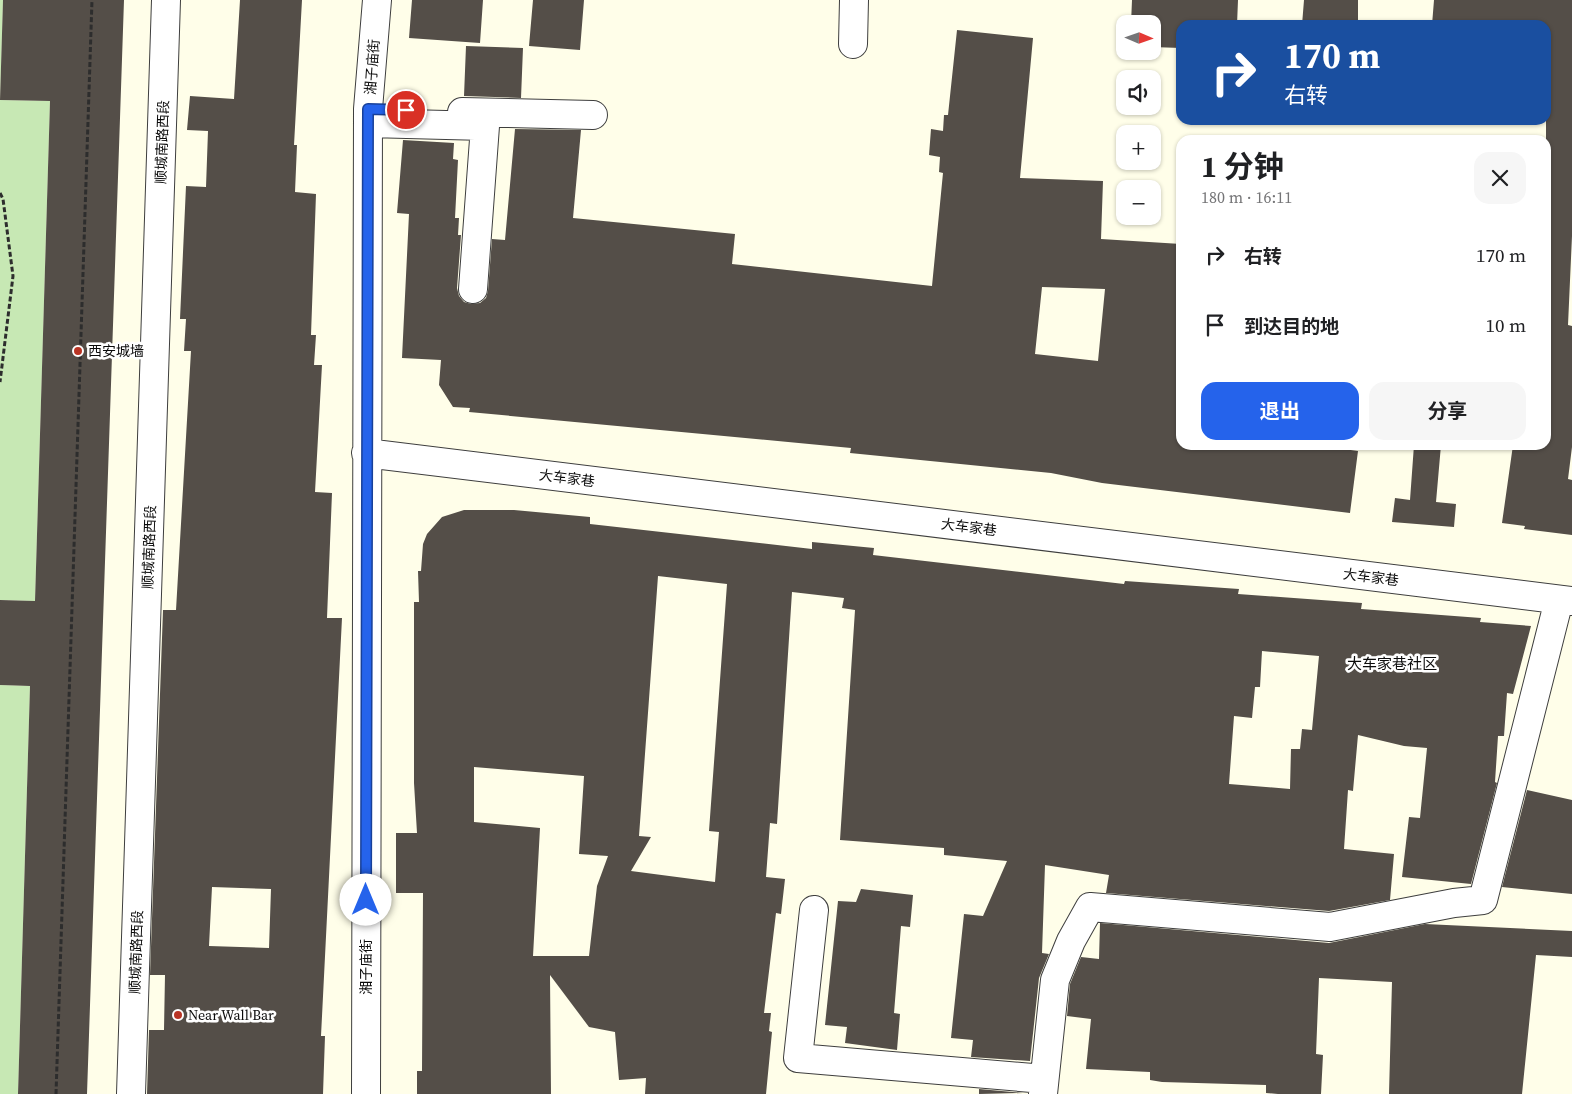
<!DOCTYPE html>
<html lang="zh">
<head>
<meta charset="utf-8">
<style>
  :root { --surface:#fff; --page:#f6f6f6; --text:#202124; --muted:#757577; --accent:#2563eb }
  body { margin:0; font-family:"Source Serif 4","Noto Sans SC",serif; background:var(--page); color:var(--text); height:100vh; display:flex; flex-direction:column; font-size:19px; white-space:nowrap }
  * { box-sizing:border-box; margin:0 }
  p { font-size:16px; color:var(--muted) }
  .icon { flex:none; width:28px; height:28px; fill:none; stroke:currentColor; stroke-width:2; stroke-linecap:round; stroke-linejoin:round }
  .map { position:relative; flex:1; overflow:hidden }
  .panel { position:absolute; left:1176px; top:135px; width:375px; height:315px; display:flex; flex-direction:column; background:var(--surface); border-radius:15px; box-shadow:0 1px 4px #0004 }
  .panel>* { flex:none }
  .hud { position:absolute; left:1176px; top:20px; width:375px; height:105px; border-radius:15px; box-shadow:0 1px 4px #0004; background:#1a4fa0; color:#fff; overflow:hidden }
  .needle { width:32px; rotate:92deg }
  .fabs { position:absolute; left:1116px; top:15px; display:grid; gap:10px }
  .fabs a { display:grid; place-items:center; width:45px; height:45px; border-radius:10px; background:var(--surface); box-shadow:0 1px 4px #0004; font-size:25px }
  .pin { position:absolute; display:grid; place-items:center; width:42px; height:42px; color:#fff; margin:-21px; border:2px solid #fff; border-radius:50%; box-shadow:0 1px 5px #0007 }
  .me { position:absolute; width:55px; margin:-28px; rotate:0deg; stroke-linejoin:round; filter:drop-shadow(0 0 4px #0008) }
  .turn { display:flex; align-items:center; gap:18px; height:105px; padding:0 25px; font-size:22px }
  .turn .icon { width:65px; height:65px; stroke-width:2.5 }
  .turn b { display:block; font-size:35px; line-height:42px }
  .round { display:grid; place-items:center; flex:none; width:52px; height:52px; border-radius:15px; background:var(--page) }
  .overview { display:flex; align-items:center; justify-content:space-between; height:85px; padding:0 25px }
  h1 { font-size:30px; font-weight:700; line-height:38px }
  .primary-button { display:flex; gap:10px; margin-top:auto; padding:10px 25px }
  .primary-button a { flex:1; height:58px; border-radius:15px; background:var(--accent); color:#fff; font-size:20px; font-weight:700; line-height:58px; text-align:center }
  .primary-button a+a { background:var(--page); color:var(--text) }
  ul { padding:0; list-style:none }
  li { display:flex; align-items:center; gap:15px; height:70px; padding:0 25px }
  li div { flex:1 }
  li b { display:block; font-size:19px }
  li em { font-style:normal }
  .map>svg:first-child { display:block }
  .green { fill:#c7e8b4 }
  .building { fill:#544e48; fill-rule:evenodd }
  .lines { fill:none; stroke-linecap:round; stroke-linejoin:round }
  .minor-casing { stroke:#3e3e3e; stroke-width:30 }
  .path { stroke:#2d2d2d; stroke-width:3; stroke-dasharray:5 2.5; stroke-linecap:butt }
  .minor { stroke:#fff; stroke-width:28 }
  .route-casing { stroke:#184099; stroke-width:12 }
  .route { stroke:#2563eb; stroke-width:9 }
  .poi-dot { fill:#b93525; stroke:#fff; stroke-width:2 }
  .labels { text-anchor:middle; stroke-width:5; stroke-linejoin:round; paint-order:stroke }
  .street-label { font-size:14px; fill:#0b0b0b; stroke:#fff }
  .poi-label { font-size:14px; fill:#0b0b0b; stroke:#fff; text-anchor:start }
  .neighbourhood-label { font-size:15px; fill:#0b0b0b; stroke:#fff }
</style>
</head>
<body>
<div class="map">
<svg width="1572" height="1094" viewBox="0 0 1572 1094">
  <rect width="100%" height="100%" fill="#fffee9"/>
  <path class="green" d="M0,0H3L0,100L50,101L35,601L0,600Z
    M0,685L30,686L18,1094H0Z"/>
  <path class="building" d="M3,0H124L87,1094H18L30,686L0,685V600L35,601L50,101L0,100Z
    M240,0H302L294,145H297L295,192L316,194L311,335H316L314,365H322L315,492L332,493L327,618H342L321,1036H325L323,1094H147L149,1030H164L165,975H150L163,610H176L191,351H184L186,319H180L186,186L206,187L208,131L187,130L190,96L234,99ZM212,887L271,889L269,948L209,946Z
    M412,0H483L480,43L409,38Z
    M533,0H584L580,50L529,46Z
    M1132,0H1238L1237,25H1181V48L1152,47V24H1131Z
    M1304,0H1358V25H1302Z
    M1434,0H1572V236L1568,325L1572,326V447L1568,479L1572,480V535L1524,529L1525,526L1502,523L1513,445H1546V25H1432Z
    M957,30L1033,38L1020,178L1103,181L1101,239L1181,244V445H1314L1358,451L1350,513L1102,483L1051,473L850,453L851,448L469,412L470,408L453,407L439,385L441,360L402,358L409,214L397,213L403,140L454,143L453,159L458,160L455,218H459L458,235H461L457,288L459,296L464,302L471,304L480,303L486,298L488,291L492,239L505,240L515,129L581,130L573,218L735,234L732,264L932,286L943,173L939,172L940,157L929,155L931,129L943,131L944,115H948ZM1042,287L1105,289L1098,361L1035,354Z
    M466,46L523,48L521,98L464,96Z
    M1414,445H1441L1436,502L1456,504L1454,527L1392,522L1395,498L1410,500Z
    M464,510H514L590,517V524L812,549V542L874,548L873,555L1124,584L1125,581L1239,589L1238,594L1362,603L1361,609L1481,618L1480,622L1531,626L1513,694L1507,693L1504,736H1498L1495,782L1497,783L1471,884L1402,877L1409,817L1420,818L1427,748L1404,746L1358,735L1353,791L1348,790L1344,849L1394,854L1390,900L1329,911L1106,893L1109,875L1045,865L1042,953L1049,954L1039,978L1030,1061L971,1057L973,1040L951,1038L964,914L983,916L1007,861L944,855V848L840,840L855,610L842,608L844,598L792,592L777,824L770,823L766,877L785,879L781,914L776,913L764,1013H771L769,1031L772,1032L766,1094H645L646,1078L619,1080L615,1032L589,1027L550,975L551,1094H417V1071H422L423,893H396V833H417L414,783V602H419L418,571H421L423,544L427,534L442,517ZM658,576L727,584L709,831L719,832L715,882L631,871L651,837L639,836ZM1262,651L1319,656L1312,730L1302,729L1300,749H1291L1290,789L1229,784L1234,716L1252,718L1255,687H1260ZM474,767L584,776L579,854L608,856L597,886L589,956H533L540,828L474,822Z
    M1527,790L1572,800V894L1502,887Z
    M861,889L913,895L910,927L901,926L894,1013L900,1014L897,1050L845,1043L847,1027L825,1025L838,901L856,902Z
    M1100,923L1329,943L1425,924L1572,931V957L1536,955L1522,1094H1389L1392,982L1319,978L1316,1054L1323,1055L1321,1094H1278L1266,1093V1085L1162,1082L1150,1080V1072L1086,1069L1091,1019L1067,1016L1070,984L1081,957L1099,959Z
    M979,1089L1023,1093L979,1094Z"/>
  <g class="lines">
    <defs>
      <path id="minor" d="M853,44L854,0
        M462,112L593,115
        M368,123L485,126L473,289
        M366,453L1572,601
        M814,910L798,1058L1044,1079
        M131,1094L166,0
        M366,1094L368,109L377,0
        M1043,1094L1055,980L1071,941L1090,907L1330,927L1454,903L1483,900L1559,600"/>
    </defs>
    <use href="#minor" class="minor-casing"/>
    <path class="path" d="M0,193L3,199L13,276L0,382
      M56,1094L92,0"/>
    <use href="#minor" class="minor"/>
  </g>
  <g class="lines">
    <defs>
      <path id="route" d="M366,900L368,109L406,110"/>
    </defs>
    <use href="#route" class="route-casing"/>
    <use href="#route" class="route"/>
  </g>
  <g class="poi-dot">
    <circle cx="78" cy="351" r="5"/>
    <circle cx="178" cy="1015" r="5"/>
  </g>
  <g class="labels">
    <g class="street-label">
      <text transform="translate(372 67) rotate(-86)" y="5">湘子庙街</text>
      <text transform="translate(162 142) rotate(-88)" y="5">顺城南路西段</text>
      <text transform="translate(567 478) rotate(7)" y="5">大车家巷</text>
      <text transform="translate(969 527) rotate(7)" y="5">大车家巷</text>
      <text transform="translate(149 547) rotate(-88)" y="5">顺城南路西段</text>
      <text transform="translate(1371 577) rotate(7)" y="5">大车家巷</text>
      <text transform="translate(136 952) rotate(-88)" y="5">顺城南路西段</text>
      <text transform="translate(366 967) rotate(-90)" y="5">湘子庙街</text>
    </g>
    <g class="poi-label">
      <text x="88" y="356">西安城墙</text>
      <text x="188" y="1020">Near Wall Bar</text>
    </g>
    <g class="neighbourhood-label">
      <text x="1392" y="669">大车家巷社区</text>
    </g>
  </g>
</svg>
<div class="fabs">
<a><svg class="needle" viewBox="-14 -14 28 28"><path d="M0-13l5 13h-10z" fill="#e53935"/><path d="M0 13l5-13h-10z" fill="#757577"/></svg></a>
<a><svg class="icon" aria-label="sound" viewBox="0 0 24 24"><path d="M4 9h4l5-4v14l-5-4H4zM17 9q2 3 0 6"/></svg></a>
<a>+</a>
<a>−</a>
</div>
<div class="pin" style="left:406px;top:110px;background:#d93025"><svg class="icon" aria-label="arrive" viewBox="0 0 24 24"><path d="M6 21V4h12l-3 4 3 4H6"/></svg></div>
<svg class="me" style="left:366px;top:900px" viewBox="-20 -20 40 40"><circle r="19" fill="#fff"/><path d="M0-13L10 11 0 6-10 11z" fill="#2563eb"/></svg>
<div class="hud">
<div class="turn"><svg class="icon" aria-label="right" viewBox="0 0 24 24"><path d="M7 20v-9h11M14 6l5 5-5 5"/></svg><div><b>170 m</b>右转</div></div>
</div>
<section class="panel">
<div class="overview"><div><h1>1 分钟</h1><p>180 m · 16:11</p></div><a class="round"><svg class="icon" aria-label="close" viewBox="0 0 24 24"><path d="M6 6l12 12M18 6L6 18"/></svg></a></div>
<ul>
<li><svg class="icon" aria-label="right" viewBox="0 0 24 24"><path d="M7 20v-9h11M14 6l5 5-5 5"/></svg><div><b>右转</b></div><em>170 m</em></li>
<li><svg class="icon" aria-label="arrive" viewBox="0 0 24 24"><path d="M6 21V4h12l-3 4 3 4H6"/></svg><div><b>到达目的地</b></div><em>10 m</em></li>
</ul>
<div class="primary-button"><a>退出</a><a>分享</a></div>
</section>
</div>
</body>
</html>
